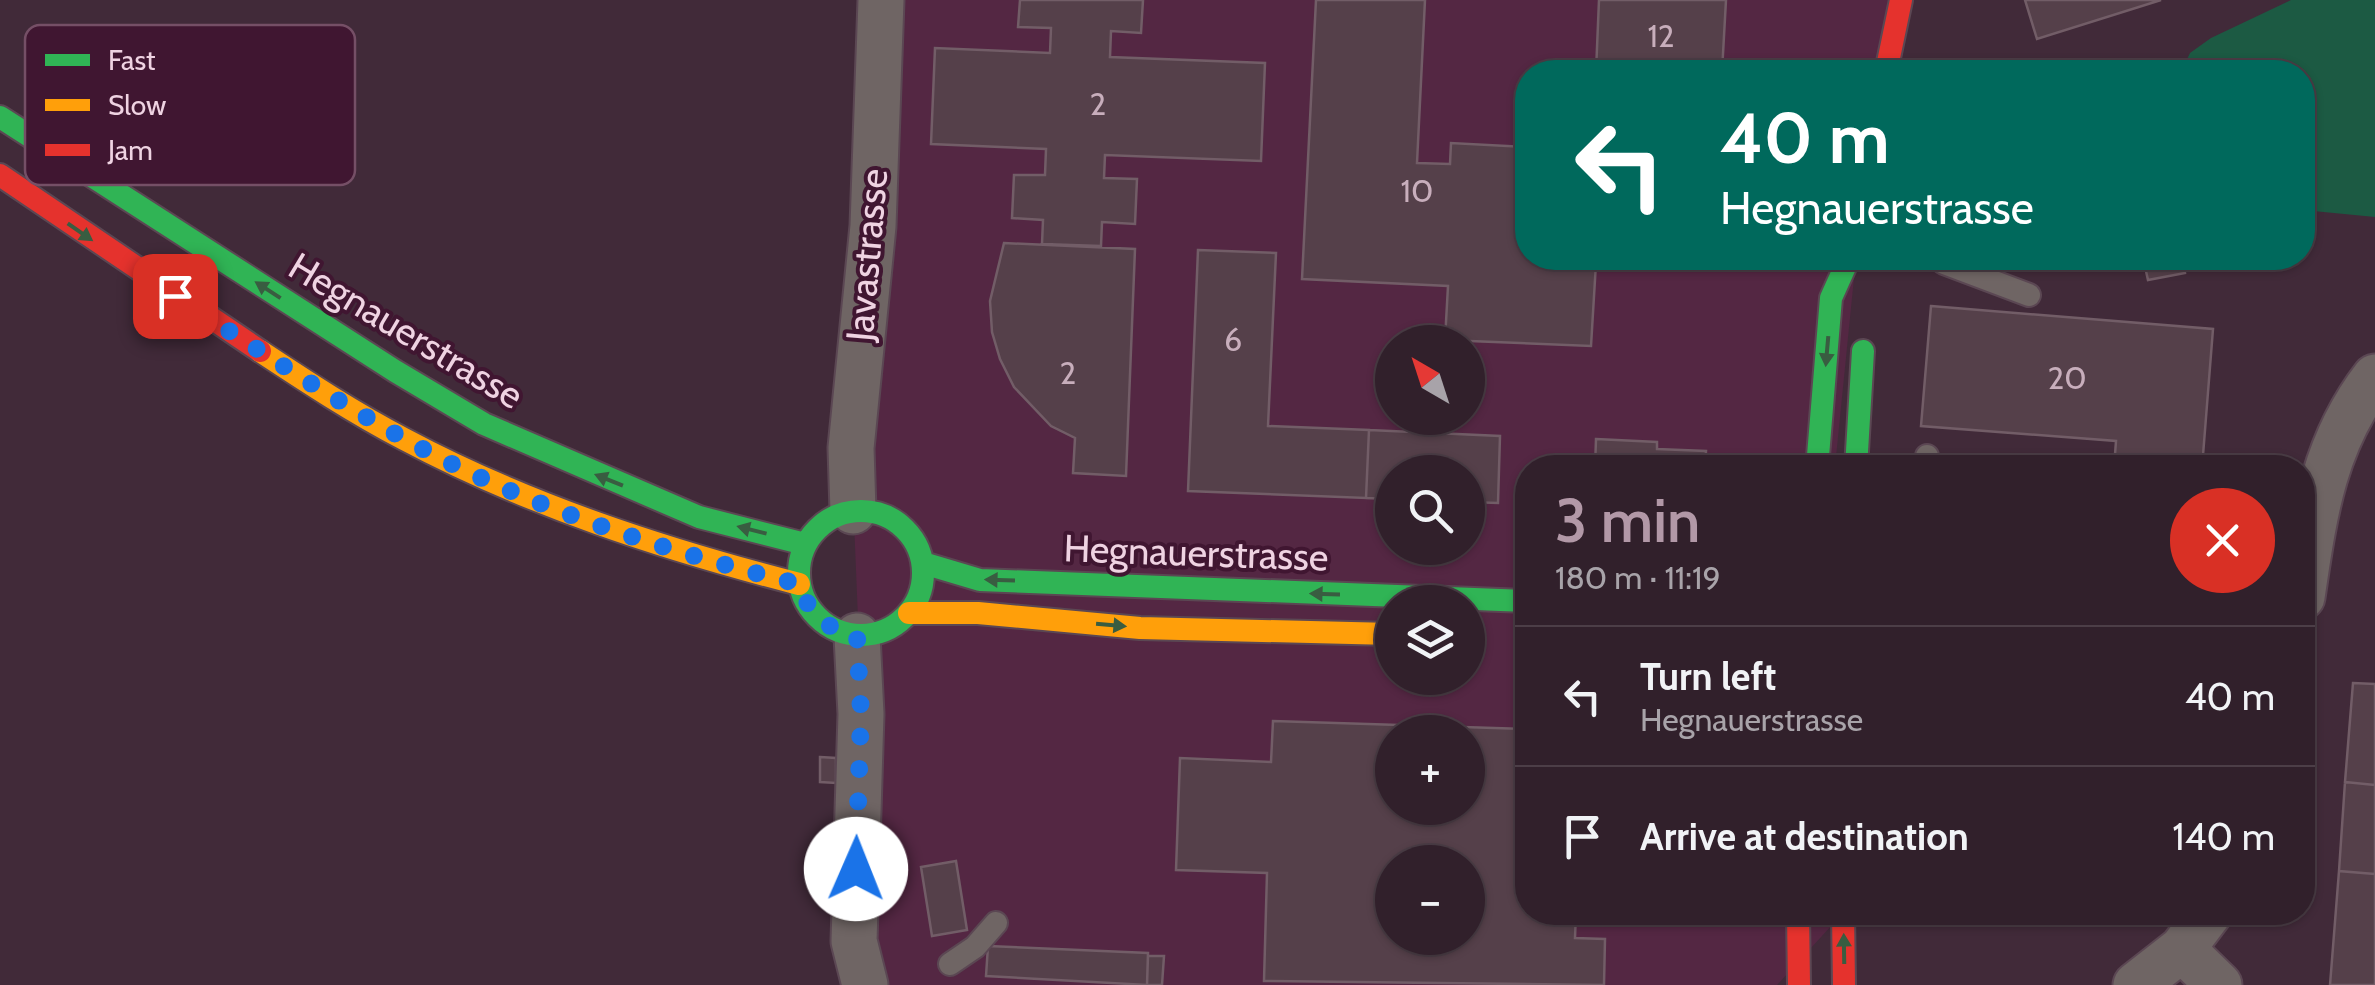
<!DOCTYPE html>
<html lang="en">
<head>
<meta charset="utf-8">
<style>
  :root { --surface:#31202b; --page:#3d2d37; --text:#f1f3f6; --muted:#a8a3a9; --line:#4c3e47; --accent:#b298a7 }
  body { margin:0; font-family:Cabin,sans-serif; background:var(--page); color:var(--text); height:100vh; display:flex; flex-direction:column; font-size:38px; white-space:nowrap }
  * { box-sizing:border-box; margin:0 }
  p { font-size:32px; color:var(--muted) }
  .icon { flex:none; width:55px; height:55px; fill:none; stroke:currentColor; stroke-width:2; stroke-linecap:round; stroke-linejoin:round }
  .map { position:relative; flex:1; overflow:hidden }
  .details { position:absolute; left:1515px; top:455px; width:800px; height:470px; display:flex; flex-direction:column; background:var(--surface); border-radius:40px; box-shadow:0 2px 8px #0004,0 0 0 2px var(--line) }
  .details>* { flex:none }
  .top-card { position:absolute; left:1515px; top:60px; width:800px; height:210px; border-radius:40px; box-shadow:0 2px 8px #0004,0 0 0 2px var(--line); background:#00695c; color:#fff; overflow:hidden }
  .needle { width:65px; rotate:321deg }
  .tools { position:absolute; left:1375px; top:325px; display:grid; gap:20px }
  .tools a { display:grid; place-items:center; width:110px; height:110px; border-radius:50%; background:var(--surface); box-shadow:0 2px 8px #0004,0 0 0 2px var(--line); font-size:50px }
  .pin { position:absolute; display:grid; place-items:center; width:85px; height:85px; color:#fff; margin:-42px; border-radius:20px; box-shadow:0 5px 15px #0006 }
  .me { position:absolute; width:110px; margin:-55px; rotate:1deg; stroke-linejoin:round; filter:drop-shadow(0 0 8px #0008) }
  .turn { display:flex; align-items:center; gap:35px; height:210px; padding:0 40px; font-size:45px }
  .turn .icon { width:130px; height:130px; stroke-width:2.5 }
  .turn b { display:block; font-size:70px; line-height:85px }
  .round { display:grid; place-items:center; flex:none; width:105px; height:105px; border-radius:52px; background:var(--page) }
  .head { display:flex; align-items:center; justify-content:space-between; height:170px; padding:0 40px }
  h1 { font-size:60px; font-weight:600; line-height:75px; color:var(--accent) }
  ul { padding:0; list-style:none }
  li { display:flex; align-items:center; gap:30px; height:140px; padding:0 40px; border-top:2px solid var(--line) }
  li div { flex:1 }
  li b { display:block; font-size:38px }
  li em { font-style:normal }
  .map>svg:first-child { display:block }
  .built { fill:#542743; fill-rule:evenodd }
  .green { fill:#1c5a43 }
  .building { fill:#55404a; stroke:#725d67; stroke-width:2.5; fill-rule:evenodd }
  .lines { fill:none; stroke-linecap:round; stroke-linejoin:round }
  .lane-casing { stroke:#5b4753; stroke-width:26 }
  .street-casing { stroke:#5b4753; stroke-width:49 }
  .fast-casing { stroke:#5b4753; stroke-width:26 }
  .slow-casing { stroke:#5b4753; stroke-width:26 }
  .jam-casing { stroke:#5b4753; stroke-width:26 }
  .lane { stroke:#6f6564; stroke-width:22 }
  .street { stroke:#6f6564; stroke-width:45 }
  .fast { stroke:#30b455; stroke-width:22 }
  .slow { stroke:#ff9f0a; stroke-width:22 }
  .jam { stroke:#e5322d; stroke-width:22 }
  .oneway { fill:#395d41 }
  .route { stroke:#1a73e8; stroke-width:18; stroke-dasharray:0 32.4 }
  .labels { text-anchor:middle; stroke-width:8; stroke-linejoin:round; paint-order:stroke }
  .number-label { font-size:32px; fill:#c8aebc }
  .street-label { font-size:38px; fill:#efd3e2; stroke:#401631 }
  .key { fill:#401631; stroke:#754f66; stroke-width:2.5 }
  .key-label { font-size:28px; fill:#efd3e2 }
</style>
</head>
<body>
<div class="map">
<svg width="2375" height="985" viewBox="0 0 2375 985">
  <rect width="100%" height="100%" fill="#412a39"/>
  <path class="built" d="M881,0H1901L1886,72H1528V258H1856L1835,467L1528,468V912L1843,913L1777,985H873L851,448ZM1392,342H1468V418H1392ZM1392,472H1468V548H1392ZM1392,602H1468V678H1392ZM1392,732H1468V808H1392ZM1392,862H1468V938H1392Z"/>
  <path class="green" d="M2291,0H2375V217L2303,210L2302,72H2181L2190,53L2211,38Z"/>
  <path class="building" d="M1020,0H1143L1141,33L1111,31L1110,57L1265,63L1261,161L1105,155L1104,178L1137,179L1135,224L1102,222L1101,246L1042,244L1043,220L1012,218L1014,175H1045L1046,149L931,144L935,48L1050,53L1051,28L1018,27Z
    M1316,0H1425L1417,163L1450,164L1451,143L1528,147V258H1587V263H1596L1591,346L1445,340L1448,286L1302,279Z
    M1599,0H1726L1722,72H1596Z
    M2025,0H2161L2037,39Z
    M1004,243L1135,249L1126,476L1073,473L1075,438L1051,426L1014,387L1000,359L992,332L990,301Z
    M1198,250L1276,253L1268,426L1369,430L1366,498L1188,491Z
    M1587,258H1714L1713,269L1587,263Z
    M2143,258H2183L2185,273L2148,280Z
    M1931,306L2213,329L2202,468H2114L2116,441L1921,426Z
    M1369,430L1500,436L1498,503L1468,502V472H1392V499L1366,498Z
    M1596,439L1657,442V449L1706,451L1705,468H1595Z
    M2353,683L2375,684V785L2345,782Z
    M1273,721L1528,729V912H1576L1575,938L1605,939L1604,985L1264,981L1267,873L1176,870L1180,758L1271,762ZM1392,732H1468V808H1392ZM1392,862H1468V938H1392Z
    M820,757L836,758V783L820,782Z
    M2345,782L2375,785V874L2339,871Z
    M956,861L967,930L932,936L921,867Z
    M2339,871L2375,874V985H2330Z
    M988,946L1148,953L1147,985L986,976Z
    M1148,956H1164L1162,985H1147Z"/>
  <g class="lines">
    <defs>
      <path id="lane" d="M1944,258V263L2029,295
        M1927,468V456
        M950,964L975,947L996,923"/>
      <path id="street" d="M853,511L851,448L873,226L881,0
        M2302,597C2314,516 2323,444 2375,377
        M857,636L861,714L854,941L865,985
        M2182,949L2219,985
        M2136,985L2182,949L2210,912"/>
      <path id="fast" d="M0,117L395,371L484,424L699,517L805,544
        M1817,468L1831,298L1849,258
        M1856,468L1863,351
        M799 573a62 62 0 1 1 124 0a62 62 0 1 1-124 0Z
        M923,563L980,580L1528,601"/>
      <path id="slow" d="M260,351C307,382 354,413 404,439C528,505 663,549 799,584
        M909,613H978L1140,628L1392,634"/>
      <path id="jam" d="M1886,72L1901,0
        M0,175L260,351
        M1798,912L1799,985
        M1843,912L1844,985"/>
    </defs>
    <use href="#lane" class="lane-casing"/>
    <use href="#street" class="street-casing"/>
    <use href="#fast" class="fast-casing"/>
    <use href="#slow" class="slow-casing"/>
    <use href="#jam" class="jam-casing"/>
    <use href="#lane" class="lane"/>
    <use href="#street" class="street"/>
    <use href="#fast" class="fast"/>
    <use href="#slow" class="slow"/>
    <use href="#jam" class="jam"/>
  </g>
  <defs><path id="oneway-solid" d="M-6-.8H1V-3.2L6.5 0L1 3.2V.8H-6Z" transform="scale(2.5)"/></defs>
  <g class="oneway">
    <use href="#oneway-solid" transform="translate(80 232) rotate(35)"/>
    <use href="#oneway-solid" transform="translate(268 290) rotate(-147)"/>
    <use href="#oneway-solid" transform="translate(1827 351) rotate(95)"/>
    <use href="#oneway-solid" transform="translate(609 480) rotate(-158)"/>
    <use href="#oneway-solid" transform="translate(752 530) rotate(-166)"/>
    <use href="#oneway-solid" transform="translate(1000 580) rotate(-178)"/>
    <use href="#oneway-solid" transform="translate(1325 594) rotate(-178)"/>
    <use href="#oneway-solid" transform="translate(1111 625) rotate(5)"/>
    <use href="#oneway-solid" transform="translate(1844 949) rotate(-91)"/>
  </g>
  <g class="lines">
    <path class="route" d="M175,296C256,348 336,402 421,448C539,511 669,552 799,584C809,614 826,629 857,636L861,714L856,869"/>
  </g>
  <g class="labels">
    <g class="number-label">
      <text x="1661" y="47">12</text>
      <text x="1098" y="115">2</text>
      <text x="1417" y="202">10</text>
      <text x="1233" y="351">6</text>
      <text x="1068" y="384">2</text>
      <text x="2067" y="389">20</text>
    </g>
    <g class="street-label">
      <text transform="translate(867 255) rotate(-85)" y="13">Javastrasse</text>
      <text transform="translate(406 331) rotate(31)" y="13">Hegnauerstrasse</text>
      <text transform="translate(1196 553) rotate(2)" y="13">Hegnauerstrasse</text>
    </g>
  </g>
  <rect x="25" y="25" width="330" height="160" rx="15" class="key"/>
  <rect x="45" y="54" width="45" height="12" fill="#30b455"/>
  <rect x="45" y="99" width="45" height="12" fill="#ff9f0a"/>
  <rect x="45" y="144" width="45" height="12" fill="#e5322d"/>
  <g class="key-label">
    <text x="108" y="70">Fast</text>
    <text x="108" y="115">Slow</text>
    <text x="108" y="160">Jam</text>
  </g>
</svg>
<div class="tools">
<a><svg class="needle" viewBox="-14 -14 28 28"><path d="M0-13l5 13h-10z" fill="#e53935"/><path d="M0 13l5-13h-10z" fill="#a8a3a9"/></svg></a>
<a><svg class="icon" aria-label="search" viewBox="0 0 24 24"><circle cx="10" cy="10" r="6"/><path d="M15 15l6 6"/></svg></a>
<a><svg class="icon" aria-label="layers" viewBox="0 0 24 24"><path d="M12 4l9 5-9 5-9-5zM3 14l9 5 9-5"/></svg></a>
<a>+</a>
<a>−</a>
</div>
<div class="pin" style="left:175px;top:296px;background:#d93025"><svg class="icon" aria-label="arrive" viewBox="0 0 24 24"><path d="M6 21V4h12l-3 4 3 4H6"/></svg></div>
<svg class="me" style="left:856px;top:869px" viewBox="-20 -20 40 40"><circle r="19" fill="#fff"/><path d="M0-13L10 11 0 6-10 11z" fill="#1a73e8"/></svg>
<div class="top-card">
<div class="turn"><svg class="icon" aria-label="left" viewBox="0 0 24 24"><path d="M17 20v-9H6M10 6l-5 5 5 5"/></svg><div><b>40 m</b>Hegnauerstrasse</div></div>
</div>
<section class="details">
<div class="head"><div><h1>3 min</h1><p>180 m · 11:19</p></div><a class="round" style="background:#d93025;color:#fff"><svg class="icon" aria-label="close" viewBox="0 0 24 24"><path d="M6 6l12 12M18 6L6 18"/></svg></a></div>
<ul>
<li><svg class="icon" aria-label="left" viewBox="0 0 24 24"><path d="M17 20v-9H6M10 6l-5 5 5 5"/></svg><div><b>Turn left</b><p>Hegnauerstrasse</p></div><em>40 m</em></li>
<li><svg class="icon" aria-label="arrive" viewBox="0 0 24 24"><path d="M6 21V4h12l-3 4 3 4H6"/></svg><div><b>Arrive at destination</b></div><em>140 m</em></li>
</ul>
</section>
</div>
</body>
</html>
